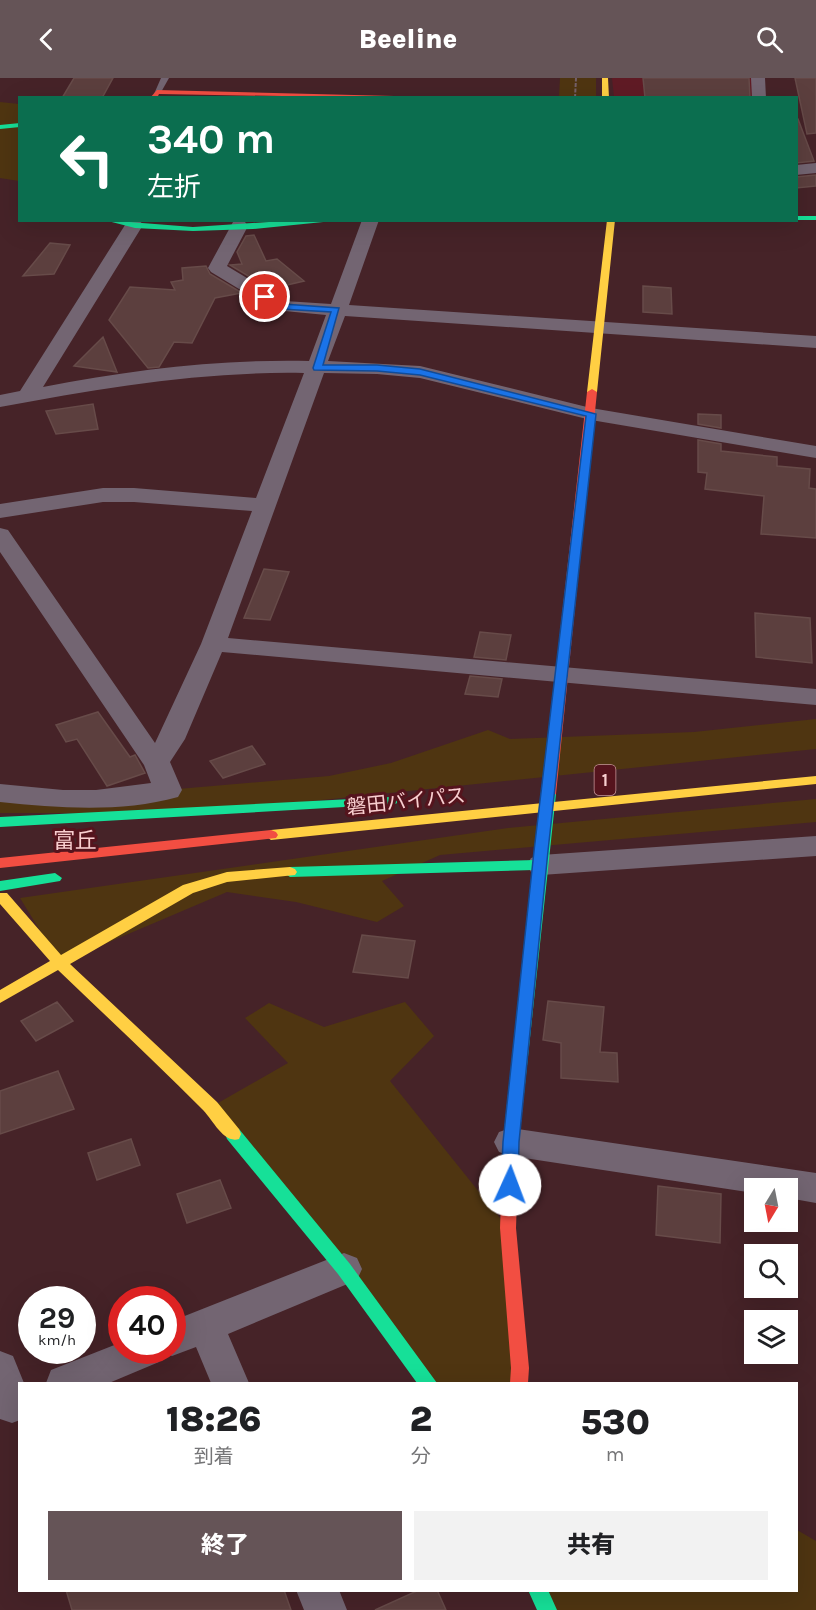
<!DOCTYPE html>
<html lang="ja">
<head>
<meta charset="utf-8">
<style>
  :root { --surface:#fff; --page:#f2f2f2; --text:#202124; --muted:#757577; --accent:#655457 }
  body { margin:0; font-family:Karla,"Noto Sans JP",sans-serif; background:var(--page); color:var(--text); height:100vh; display:flex; flex-direction:column; font-size:22px; white-space:nowrap }
  * { box-sizing:border-box; margin:0 }
  p { font-size:20px; color:var(--muted) }
  .icon { flex:none; width:33px; height:33px; fill:none; stroke:currentColor; stroke-width:2; stroke-linecap:round; stroke-linejoin:round }
  .map { position:relative; flex:1; overflow:hidden }
  .details { position:absolute; left:18px; top:1304px; width:780px; height:210px; display:flex; flex-direction:column; background:var(--surface); border-radius:0px; box-shadow:0 6px 24px #0002 }
  .details>* { flex:none }
  .banner { position:absolute; left:18px; top:18px; width:780px; height:126px; border-radius:0px; box-shadow:0 6px 24px #0002; background:#0b6e4f; color:#fff; overflow:hidden }
  .needle { width:39px; rotate:190deg }
  .fabs { position:absolute; left:744px; top:1100px; display:grid; gap:12px }
  .fabs a { display:grid; place-items:center; width:54px; height:54px; border-radius:0px; background:var(--surface); box-shadow:0 6px 24px #0002; font-size:30px }
  .speed { position:absolute; left:18px; top:1208px; display:flex; gap:12px; font-size:30px; font-weight:700; text-align:center }
  .speed>* { display:grid; place-content:center; width:78px; height:78px; border-radius:50%; background:var(--surface); box-shadow:0 6px 24px #0002; line-height:1 }
  .speed small { font-size:15px; font-weight:400 }
  .speed .limit { border:9px solid #d22; background:#fff; color:#111 }
  .pin { position:absolute; display:grid; place-items:center; width:51px; height:51px; color:#fff; margin:-26px; border:3px solid #fff; border-radius:50%; box-shadow:0 2px 6px #0007 }
  .me { position:absolute; width:66px; margin:-33px; rotate:2deg; stroke-linejoin:round; filter:drop-shadow(0 0 4px #0008) }
  .turn { display:flex; align-items:center; gap:21px; height:126px; padding:0 30px; font-size:27px }
  .turn .icon { width:78px; height:78px; stroke-width:2.5 }
  .turn b { display:block; font-size:42px; line-height:51px }
  .eta { display:flex; justify-content:space-evenly; align-items:center; height:102px; text-align:center }
  .eta b { font-size:36px; font-weight:800; line-height:42px }
  .action { display:flex; gap:12px; margin-top:auto; padding:12px 30px }
  .action a { flex:1; height:69px; border-radius:0px; background:var(--accent); color:#fff; font-size:24px; font-weight:800; line-height:69px; text-align:center }
  .action a+a { background:var(--page); color:var(--text) }
  header { display:flex; justify-content:space-between; align-items:center; height:78px; padding:0 30px; background:var(--accent); color:#fff; font-size:27px; font-weight:800 }
  .map>svg:first-child { display:block }
  .built { fill:#601b25 }
  .green { fill:#4f3511 }
  .building { fill:#5c3f3e; stroke:#674b49; stroke-width:1.5 }
  .lines { fill:none; stroke-linecap:round; stroke-linejoin:round }
  .path { stroke:#746069; stroke-width:2; stroke-dasharray:4 1.5; stroke-linecap:butt }
  .lane { fill:#736572; fill-rule:evenodd }
  .street { fill:#736572; fill-rule:evenodd }
  .fast { fill:#16e098; fill-rule:evenodd }
  .slow { fill:#ffcf43; fill-rule:evenodd }
  .jam { fill:#f24e42; fill-rule:evenodd }
  .route { fill:#1a73e8; stroke:#114b97; stroke-width:1.5 }
  .labels { text-anchor:middle; stroke-width:6; stroke-linejoin:round; paint-order:stroke }
  .shield { fill:#55141d; stroke:#c8979a; stroke-width:1.5 }
  .shield-label { font-size:18px; font-weight:bold; fill:#f9cfd0 }
  .street-label { font-size:20px; fill:#f9cfd0; stroke:#55141d }
  .quarter-label { font-size:22px; fill:#f9cfd0; stroke:#55141d }
</style>
</head>
<body>
<header><svg class="icon" aria-label="back" viewBox="0 0 24 24"><path d="M15 5l-7 7 7 7"/></svg>Beeline<svg class="icon" aria-label="search" viewBox="0 0 24 24"><circle cx="10" cy="10" r="6"/><path d="M15 15l6 6"/></svg></header>
<div class="map">
<svg width="816" height="1532" viewBox="0 0 816 1532">
  <rect width="100%" height="100%" fill="#462328"/>
  <path class="built" d="M612,0H753L756,19H614Z"/>
  <path class="green" d="M560,0H596V19H559Z
    M0,24L19,26V103L0,100Z
    M816,641V671L196,735H0V719L155,713L329,698L391,685L488,652L510,661L694,654Z
    M816,721V744L440,777L382,803L404,828L377,844L296,824L227,814L60,885L20,820L508,750Z
    M405,924L434,958L390,1003L508,1150L518,1305H428L211,1029L288,985L245,940L269,925L324,949Z
    M797,1452L816,1463V1532H546L537,1512H796Z"/>
  <path class="building" d="M74,0H113L102,20H62Z
    M643,0H749L750,20H645Z
    M795,0H816V55L807,56Z
    M796,41H798L814,83L796,85Z
    M816,97V108L796,110V99Z
    M254,157L266,183L277,181L304,203L270,211L230,187L242,186L237,174L246,158Z
    M50,165L70,167L54,196L23,198Z
    M206,188L210,196L242,215L215,220L192,265L174,264L159,289L148,290L109,242L130,209L175,212L171,204L183,202L182,190Z
    M643,208L671,210L672,236L643,234Z
    M103,259L117,294L74,288Z
    M93,326L98,351L56,356L46,333Z
    M698,336L721,337V350L698,346Z
    M698,362L721,366V373L777,379V388L810,391L809,410L816,411V460L761,456L764,418L705,411L707,395L698,394Z
    M264,491L289,494L270,542L244,540Z
    M755,535L810,540L812,585L756,579Z
    M480,554L511,557L506,582L474,579Z
    M470,598L502,601L498,619L465,616Z
    M98,634L130,679L135,677L145,695L107,708L77,661L66,664L56,647Z
    M252,668L265,686L223,700L210,683Z
    M362,857L415,863L408,900L353,894Z
    M548,923L604,929L600,974L617,975L618,1004L561,1000V965L543,962Z
    M57,924L73,943L36,963L21,943Z
    M58,993L74,1031L0,1056V1013Z
    M131,1061L140,1087L97,1102L88,1075Z
    M220,1102L231,1130L187,1145L177,1116Z
    M658,1108L721,1116L720,1165L656,1157Z
    M66,1512H284L291,1532H72Z
    M419,1512H437L446,1532H375Z"/>
  <g class="lines">
    <path class="path" d="M575,20L576,0"/>
    <path class="lane" d="M161,0H169L160,16H154Z"/>
    <path class="street" d="M751,0H765L766,20H752Z
      M816,85V95L796,97V87Z
      M362,142H379L349,227L816,258V270L345,238L328,283L420,288L591,330L816,368V380L591,342L420,300L377,296L324,295L228,560L816,611V627L222,574L185,661L170,684L182,712L178,719C120,735 59,730 0,724V706L63,712H96L151,705L144,687L0,474V450L8,452L155,665L201,566L252,433L134,424H103L0,440V426L103,410H134L256,420L304,295C201,293 101,310 0,329V317L20,313L125,147L131,142L140,143L143,147L43,309C131,292 219,281 309,283L326,237L274,232L211,194L208,190L233,144H245L248,148L227,188L285,223L331,226Z
      M816,758V778L541,797L531,794L527,787L531,780L541,777Z
      M511,1050L816,1095V1125L788,1120V1110H754V1115L511,1078L499,1074L494,1064L499,1054Z
      M344,1175L357,1180L362,1191L357,1202L228,1256L249,1305H211L196,1269L172,1278L164,1275L159,1284L109,1305H46L51,1292L122,1264V1272H172V1243Z
      M0,1273L13,1278L24,1305H20V1342L12,1345L0,1341Z
      M296,1512H339L347,1532H304Z"/>
    <path class="fast" d="M20,45V49L0,51V47Z
      M796,138H816V142H796Z
      M104,142L193,149L299,142H343L253,151L193,153L135,150Z
      M549,712L556,716L524,1016L522,1020L516,1022L510,1020L508,1016L534,792L290,799L283,794L290,789L535,782L542,716Z
      M391,719L398,723L396,726L0,749V739Z
      M55,795L62,800L60,803L0,813V803Z
      M233,1049L239,1051L350,1186L437,1305H417L338,1196L227,1061L225,1056L227,1051Z
      M528,1512H548L557,1532H537Z"/>
    <path class="slow" d="M602,0H608L609,20H602Z
      M607,142H615L597,314L592,317L587,314Z
      M816,698V706L271,762L264,757L271,752Z
      M290,789L295,791L297,794L295,797L227,804L193,815L70,886L217,1024L239,1051L241,1056L239,1061C223,1066 212,1040 202,1031C155,984 106,938 58,892L0,925V912L50,883L0,826V815H7L61,877L183,807L227,794Z"/>
    <path class="jam" d="M157,12L394,18L397,20L159,16L157,20H150Z
      M592,311L597,314L556,716L549,720L542,716L587,314Z
      M271,752L276,754L278,757L276,760L0,790V780Z
      M516,1010L522,1012L524,1016L519,1064L516,1150L529,1290L528,1305H510L511,1290L500,1150L503,1064L508,1016L510,1012Z"/>
  </g>
  <path class="route" d="M265,216L283,226L339,230L323,287H377L420,291L596,336L548,773L519,1064L518,1107L515,1112L510,1114L504,1112L501,1107L503,1064L534,773L586,338L420,297L377,293L314,292L313,290L331,234L281,231L262,221V217Z"/>
  <g class="labels">
    <rect class="shield" x="594.5" y="687" width="21" height="30" rx="4.5"/>
    <g class="shield-label">
      <text x="605" y="708">1</text>
    </g>
    <g class="street-label">
      <text transform="translate(406 723) rotate(-6)" y="7">磐田バイパス</text>
    </g>
    <g class="quarter-label">
      <text x="75" y="770">富丘</text>
    </g>
  </g>
</svg>
<div class="fabs">
<a><svg class="needle" viewBox="-14 -14 28 28"><path d="M0-13l5 13h-10z" fill="#e53935"/><path d="M0 13l5-13h-10z" fill="#757577"/></svg></a>
<a><svg class="icon" aria-label="search" viewBox="0 0 24 24"><circle cx="10" cy="10" r="6"/><path d="M15 15l6 6"/></svg></a>
<a><svg class="icon" aria-label="layers" viewBox="0 0 24 24"><path d="M12 4l9 5-9 5-9-5zM3 14l9 5 9-5"/></svg></a>
</div>
<div class="speed"><div>29<small>km/h</small></div><div class="limit">40</div></div>
<div class="pin" style="left:265px;top:219px;background:#d93025"><svg class="icon" aria-label="arrive" viewBox="0 0 24 24"><path d="M6 21V4h12l-3 4 3 4H6"/></svg></div>
<svg class="me" style="left:510px;top:1107px" viewBox="-20 -20 40 40"><circle r="19" fill="#fff"/><path d="M0-13L10 11 0 6-10 11z" fill="#1a73e8"/></svg>
<div class="banner">
<div class="turn"><svg class="icon" aria-label="left" viewBox="0 0 24 24"><path d="M17 20v-9H6M10 6l-5 5 5 5"/></svg><div><b>340 m</b>左折</div></div>
</div>
<section class="details">
<div class="eta">
<div><b>18:26</b><p>到着</p></div>
<div><b>2</b><p>分</p></div>
<div><b>530</b><p>m</p></div>
</div>
<div class="action"><a>終了</a><a>共有</a></div>
</section>
</div>
</body>
</html>
